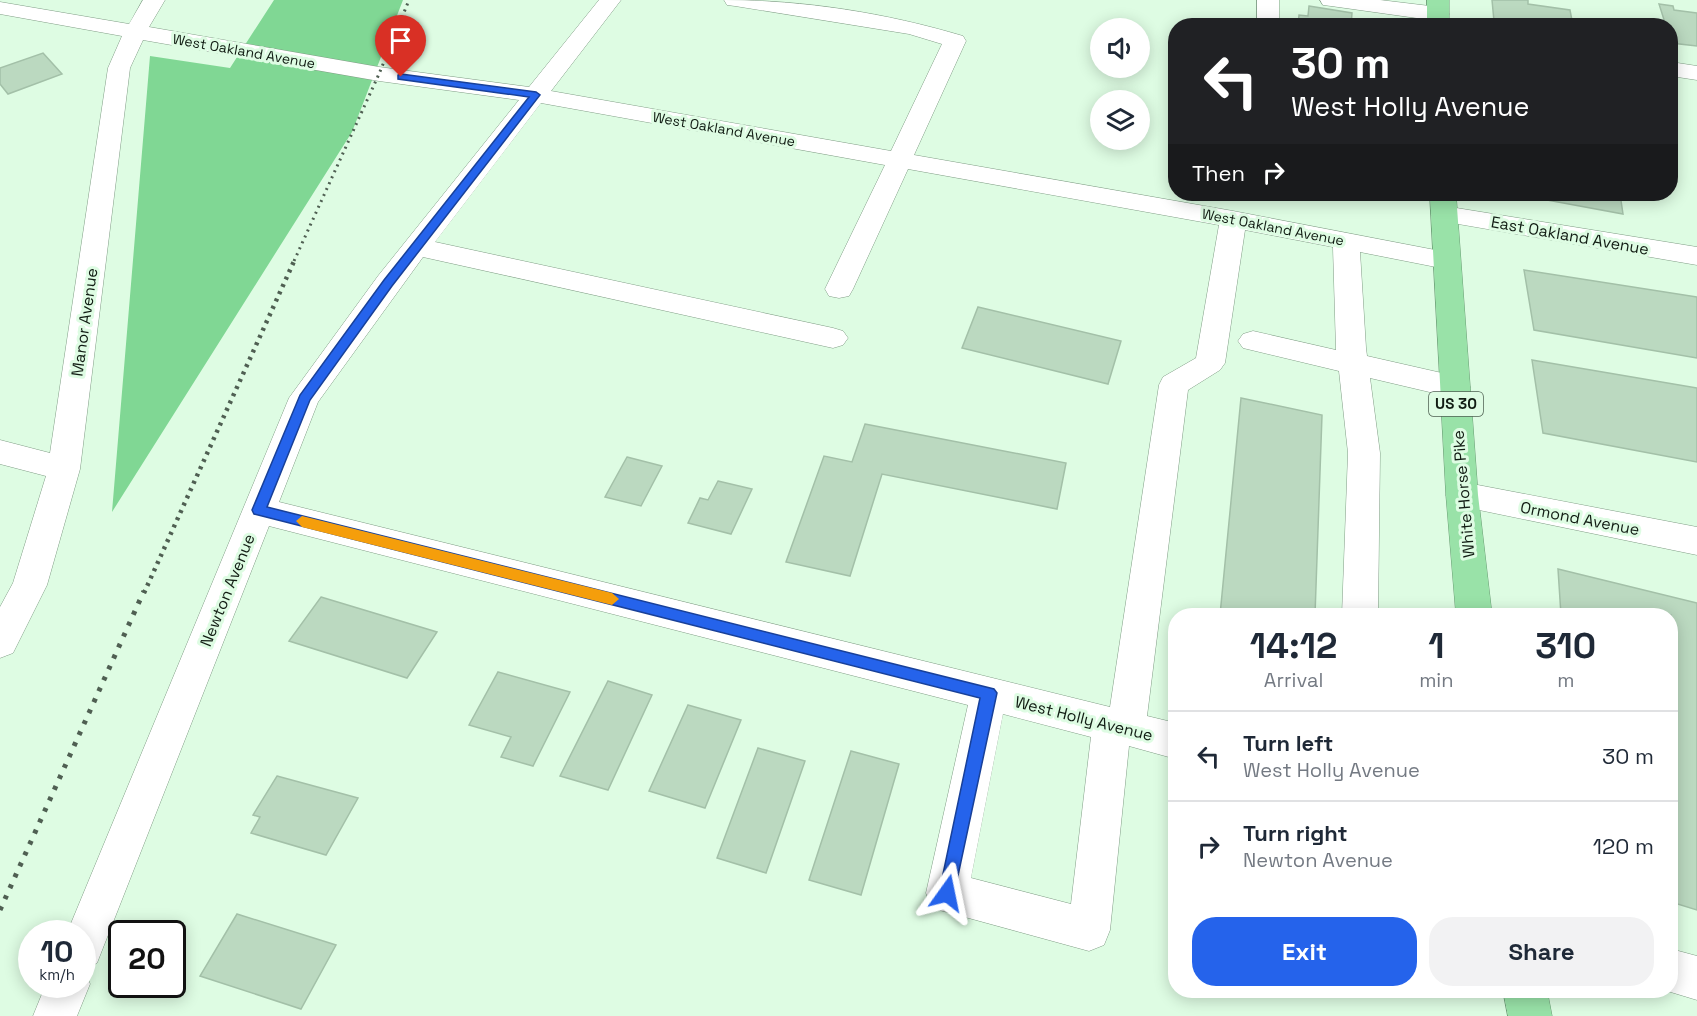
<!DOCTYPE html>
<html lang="en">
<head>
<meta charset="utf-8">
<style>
  :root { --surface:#fff; --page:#f2f2f3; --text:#1f2937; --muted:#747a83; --line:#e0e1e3; --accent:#2563eb }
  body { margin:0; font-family:"Space Grotesk",sans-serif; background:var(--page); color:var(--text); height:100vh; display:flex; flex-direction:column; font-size:22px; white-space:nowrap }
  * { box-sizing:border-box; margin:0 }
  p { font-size:20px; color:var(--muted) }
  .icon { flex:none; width:33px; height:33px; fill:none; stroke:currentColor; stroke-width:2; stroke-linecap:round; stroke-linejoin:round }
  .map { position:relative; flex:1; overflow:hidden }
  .drawer { position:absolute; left:1168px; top:608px; width:510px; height:390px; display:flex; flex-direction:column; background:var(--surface); border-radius:24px; box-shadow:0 3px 15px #0003 }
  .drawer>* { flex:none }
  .banner { position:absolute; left:1168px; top:18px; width:510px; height:183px; border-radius:24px; box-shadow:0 3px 15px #0003; background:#202124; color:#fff; overflow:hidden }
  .buttons { position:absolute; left:1090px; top:18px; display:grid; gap:12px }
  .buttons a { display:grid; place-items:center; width:60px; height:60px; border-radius:50%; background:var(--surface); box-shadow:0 3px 15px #0003; font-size:30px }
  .speed { position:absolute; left:18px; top:920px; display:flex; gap:12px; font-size:30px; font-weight:700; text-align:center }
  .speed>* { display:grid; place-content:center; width:78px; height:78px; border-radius:50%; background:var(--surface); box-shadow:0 3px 15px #0003; line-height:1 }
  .speed small { font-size:15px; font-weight:400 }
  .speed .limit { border:3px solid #111; border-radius:9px; background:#fff; color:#111 }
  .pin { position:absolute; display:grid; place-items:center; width:51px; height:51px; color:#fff; margin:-62px -26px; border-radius:50% 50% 50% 0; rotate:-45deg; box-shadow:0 0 6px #0007 }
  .pin .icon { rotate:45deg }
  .me { position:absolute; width:66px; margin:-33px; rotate:12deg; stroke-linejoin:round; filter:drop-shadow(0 0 4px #0008) }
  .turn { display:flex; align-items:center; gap:21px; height:126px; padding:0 24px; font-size:27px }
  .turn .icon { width:78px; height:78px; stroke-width:2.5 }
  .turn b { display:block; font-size:42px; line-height:51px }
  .then { display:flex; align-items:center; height:57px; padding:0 24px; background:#0003; gap:12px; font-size:22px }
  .eta { display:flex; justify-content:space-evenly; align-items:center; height:102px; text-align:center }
  .eta b { font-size:36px; font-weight:700; line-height:42px }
  .action { display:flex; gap:12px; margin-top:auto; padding:12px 24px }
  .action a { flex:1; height:69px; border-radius:24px; background:var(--accent); color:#fff; font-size:24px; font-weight:700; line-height:69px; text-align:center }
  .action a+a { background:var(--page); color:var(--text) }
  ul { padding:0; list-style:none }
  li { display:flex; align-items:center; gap:18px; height:90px; padding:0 24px; border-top:2px solid var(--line) }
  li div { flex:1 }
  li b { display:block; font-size:22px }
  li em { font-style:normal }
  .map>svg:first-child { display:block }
  .forest { fill:#80d794 }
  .building { fill:#bbd9c0; stroke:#a3c0a8; stroke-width:1.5 }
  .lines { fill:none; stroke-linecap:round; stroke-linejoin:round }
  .minor-casing { stroke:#819d86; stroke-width:1 }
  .highway-casing { stroke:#699d74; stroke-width:1 }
  .minor { fill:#fff; fill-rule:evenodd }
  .highway { fill:#99e2a8; fill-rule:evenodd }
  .rail-far2 { stroke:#4f5f52; stroke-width:3; stroke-dasharray:2 4.5; stroke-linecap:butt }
  .rail-far1 { stroke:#4f5f52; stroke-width:4.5; stroke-dasharray:3 5; stroke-linecap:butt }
  .rail { stroke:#4f5f52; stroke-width:5; stroke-dasharray:4 8; stroke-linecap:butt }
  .route { fill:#2563eb; stroke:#184099; stroke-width:1.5 }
  .slow { fill:#f59e0b }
  .labels { text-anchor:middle; stroke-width:6; stroke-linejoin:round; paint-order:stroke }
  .far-street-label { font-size:14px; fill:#111c13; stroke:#defce3 }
  .shield { fill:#defce3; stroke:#4e5f51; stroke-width:1.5 }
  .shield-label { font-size:15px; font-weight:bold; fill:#111c13 }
  .street-label { font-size:16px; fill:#111c13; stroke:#defce3 }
</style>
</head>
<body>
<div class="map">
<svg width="1697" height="1016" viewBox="0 0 1697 1016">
  <rect width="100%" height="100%" fill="#defce3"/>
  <path class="forest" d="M274,0H403L352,132L112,512L150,56L230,68Z"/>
  <path class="building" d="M1492,0H1528V4L1570,10L1573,26L1532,21V26H1525L1494,21Z
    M1659,4L1673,6L1674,10L1697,13V46L1671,43V26H1666Z
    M1309,6L1352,13L1351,26H1298L1299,15L1308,16Z
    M43,53L62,74L8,94L0,84V68Z
    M1517,194H1620L1623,214L1520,195Z
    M1524,270L1697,297V358L1534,330Z
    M978,307L1121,341L1108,384L962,348Z
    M1532,360L1697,388V462L1543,433Z
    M1241,398L1322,415L1315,615H1220Z
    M865,424L1066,463L1057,509L882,474L850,576L786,562L824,456L852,462Z
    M627,457L662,466L641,506L605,497Z
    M718,481L752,489L731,534L688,523L700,498L708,500Z
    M1558,569L1697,603V910L1671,902V615H1561Z
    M321,597L437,632L407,678L289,641Z
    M498,672L570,692L533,766L501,757L511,737L469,725Z
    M608,681L652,695L608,790L560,776Z
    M688,705L741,720L705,808L649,791Z
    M758,748L805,761L766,873L717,858Z
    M851,751L899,764L861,895L809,880Z
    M277,776L358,798L326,855L251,833L260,817L253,815Z
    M237,914L336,945L301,1009L200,976Z"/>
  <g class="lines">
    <defs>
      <path id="minor" d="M143,0H165L149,27L379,67L529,87L599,0H621L551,91L891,151L942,44L909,34L735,6L727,5L724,0C804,0 886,13 963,36L966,41L914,155L1233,211L1456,254L1460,260L1456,266L1446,269L1360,252L1366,348L1367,356L1455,376L1466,379L1470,387L1466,395L1455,398L1370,378L1380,453L1378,615H1342L1348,453L1339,371L1243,348L1238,341L1243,334L1253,331L1336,350L1333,247L1245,230L1225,363L1220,370L1188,390L1147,716L1176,723V759L1129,746L1110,930L1104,945L1089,951L932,908L926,893L968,705L269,526L97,963L84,969L90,984L77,1016H33L46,984H82V933H67L289,398L378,276L519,100L379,81L143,40L130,68L80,469L47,585L13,653L0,658V607L13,583L46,476L0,464V440L50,453L108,68L122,36L0,14V2L129,24ZM541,103L885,165L825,289L829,296L839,298L849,296L853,289L908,169L1219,225L1196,358L1163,377L1159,385L1110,707L279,502L318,402L423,257L833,348L843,345L848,338L843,331L833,328L435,242ZM1003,714L1091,737L1071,904L971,878Z
        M1257,0H1279V26H1257Z
        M1320,0H1380L1438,7L1446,9L1449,14L1446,19L1438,21L1331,6L1323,5Z
        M1671,62L1697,66V80L1671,76Z
        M1444,206L1697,247V265L1435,220L1431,214L1435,208Z
        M1462,482L1697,527V555L1450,504L1446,495L1450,486Z
        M1671,949L1697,956V1000L1664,990H1671Z"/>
      <path id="highway" d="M1427,0H1449V26H1427Z
        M1430,194H1456L1478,495L1492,615H1456L1446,495Z
        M1503,990H1547L1552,1016H1508Z"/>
    </defs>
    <use href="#minor" class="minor-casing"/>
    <use href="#highway" class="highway-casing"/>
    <use href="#minor" class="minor"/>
    <use href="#highway" class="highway"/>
    <path class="rail-far2" d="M294,261L379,74L409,0"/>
    <path class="rail-far1" d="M144,593L295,259"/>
    <path class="rail" d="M0,910L144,591"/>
  </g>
  <path class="route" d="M401,74L536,92L540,95L392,286L310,400L267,507L994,689L997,693L953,899L947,902L941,899L939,893L980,698L254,514L252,510L300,395L384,280L529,97L398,79V75Z"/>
  <path class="slow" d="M302,516L612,593L619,599L612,605L302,527L296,521Z"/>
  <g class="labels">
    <g class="far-street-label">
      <text transform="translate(244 51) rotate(10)" y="5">West Oakland Avenue</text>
      <text transform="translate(724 129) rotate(10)" y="5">West Oakland Avenue</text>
      <text transform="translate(1273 227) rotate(11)" y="5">West Oakland Avenue</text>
    </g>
    <rect class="shield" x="1429" y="392" width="54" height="24" rx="4.5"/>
    <g class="shield-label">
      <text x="1456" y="409">US 30</text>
    </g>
    <g class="street-label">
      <text transform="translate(1570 235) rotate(10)" y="6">East Oakland Avenue</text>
      <text transform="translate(84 322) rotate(-82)" y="6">Manor Avenue</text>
      <text transform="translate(1463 494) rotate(-95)" y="6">White Horse Pike</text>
      <text transform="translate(1580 518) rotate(11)" y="6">Ormond Avenue</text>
      <text transform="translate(227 590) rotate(-68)" y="6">Newton Avenue</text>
      <text transform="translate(1084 718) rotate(14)" y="6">West Holly Avenue</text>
    </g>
  </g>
</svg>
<div class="buttons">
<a><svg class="icon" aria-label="sound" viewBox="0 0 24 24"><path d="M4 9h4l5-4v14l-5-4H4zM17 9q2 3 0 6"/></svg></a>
<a><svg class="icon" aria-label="layers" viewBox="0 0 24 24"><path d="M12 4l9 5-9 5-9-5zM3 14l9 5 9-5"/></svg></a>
</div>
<div class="speed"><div>10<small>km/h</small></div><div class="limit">20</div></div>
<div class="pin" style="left:401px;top:77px;background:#d93025"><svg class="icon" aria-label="arrive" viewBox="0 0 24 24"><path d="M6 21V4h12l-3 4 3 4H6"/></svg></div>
<svg class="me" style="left:947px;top:893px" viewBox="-20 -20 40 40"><path d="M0-17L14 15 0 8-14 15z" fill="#2563eb" stroke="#fff" stroke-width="4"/></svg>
<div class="banner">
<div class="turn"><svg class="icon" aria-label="left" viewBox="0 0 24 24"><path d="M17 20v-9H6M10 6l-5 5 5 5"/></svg><div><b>30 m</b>West Holly Avenue</div></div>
<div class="then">Then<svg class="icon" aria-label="right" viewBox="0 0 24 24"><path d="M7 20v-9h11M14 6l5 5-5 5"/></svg></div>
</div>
<section class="drawer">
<div class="eta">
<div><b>14:12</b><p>Arrival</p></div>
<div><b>1</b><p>min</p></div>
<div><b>310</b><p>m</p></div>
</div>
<ul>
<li><svg class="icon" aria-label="left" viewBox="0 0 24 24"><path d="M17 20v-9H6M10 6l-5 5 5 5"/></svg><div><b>Turn left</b><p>West Holly Avenue</p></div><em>30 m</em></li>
<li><svg class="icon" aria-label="right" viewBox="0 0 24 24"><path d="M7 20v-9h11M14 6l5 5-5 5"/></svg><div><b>Turn right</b><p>Newton Avenue</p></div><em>120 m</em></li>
</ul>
<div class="action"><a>Exit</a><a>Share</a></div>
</section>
</div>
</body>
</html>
